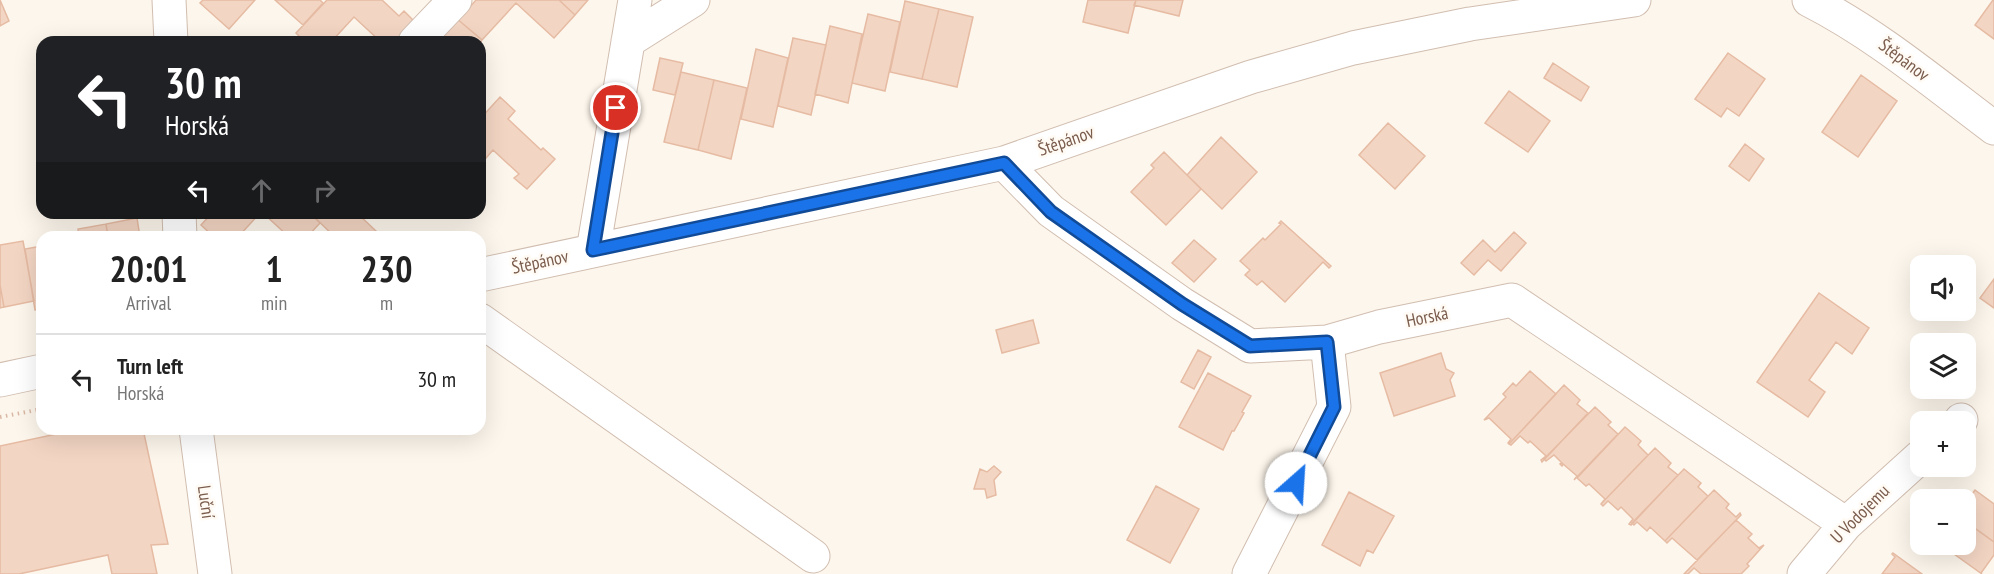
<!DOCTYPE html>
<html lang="en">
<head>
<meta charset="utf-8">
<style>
  :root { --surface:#fff; --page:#f2f2f2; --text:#222; --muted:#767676; --line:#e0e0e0 }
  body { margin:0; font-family:"PT Sans Narrow",sans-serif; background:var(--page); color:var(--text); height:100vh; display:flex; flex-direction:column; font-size:22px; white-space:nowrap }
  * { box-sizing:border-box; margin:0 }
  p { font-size:20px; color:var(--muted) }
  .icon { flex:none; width:33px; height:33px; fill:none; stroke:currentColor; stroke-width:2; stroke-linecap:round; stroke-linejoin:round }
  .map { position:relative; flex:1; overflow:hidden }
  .side { position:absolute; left:36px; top:231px; width:450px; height:204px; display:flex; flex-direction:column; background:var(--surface); border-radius:18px; box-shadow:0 6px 24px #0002 }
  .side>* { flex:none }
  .banner { position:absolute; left:36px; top:36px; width:450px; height:183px; border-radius:18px; box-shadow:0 6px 24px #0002; background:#202124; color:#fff; overflow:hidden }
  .fabs { position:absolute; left:1910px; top:255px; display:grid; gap:12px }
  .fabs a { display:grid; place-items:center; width:66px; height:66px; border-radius:12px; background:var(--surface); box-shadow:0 6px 24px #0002; font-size:30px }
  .pin { position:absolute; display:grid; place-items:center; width:51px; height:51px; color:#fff; margin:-26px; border:3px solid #fff; border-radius:50%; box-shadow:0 2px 6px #0007 }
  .me { position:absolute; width:66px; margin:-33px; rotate:26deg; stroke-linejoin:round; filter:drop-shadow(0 0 4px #0008) }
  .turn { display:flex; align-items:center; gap:21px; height:126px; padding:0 30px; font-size:27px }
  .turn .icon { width:78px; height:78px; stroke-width:2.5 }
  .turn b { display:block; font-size:42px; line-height:51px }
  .lanes { display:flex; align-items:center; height:57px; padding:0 30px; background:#0003; justify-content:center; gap:30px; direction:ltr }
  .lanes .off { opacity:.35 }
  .eta { display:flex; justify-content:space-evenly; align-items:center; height:102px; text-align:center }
  .eta b { font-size:36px; font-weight:700; line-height:42px }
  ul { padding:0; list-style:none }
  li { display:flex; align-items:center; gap:18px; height:90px; padding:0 30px; border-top:2px solid var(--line) }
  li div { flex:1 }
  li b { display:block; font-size:22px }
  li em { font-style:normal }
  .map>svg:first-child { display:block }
  .building { fill:#f3d5c3; stroke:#e6bba3; stroke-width:1.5 }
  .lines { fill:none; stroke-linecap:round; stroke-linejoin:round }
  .minor-casing { stroke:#d1beb0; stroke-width:35 }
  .path { stroke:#d9b8a5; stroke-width:4; stroke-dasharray:1.5 4.5; stroke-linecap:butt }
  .minor { stroke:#fff; stroke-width:33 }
  .route-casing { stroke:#114b97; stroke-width:15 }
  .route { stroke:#1a73e8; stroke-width:10 }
  .labels { text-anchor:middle; stroke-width:5; stroke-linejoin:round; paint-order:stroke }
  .street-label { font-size:18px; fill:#7a5c4d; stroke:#fffaf3 }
</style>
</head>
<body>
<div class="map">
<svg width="1994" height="574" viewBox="0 0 1994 574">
  <rect width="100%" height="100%" fill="#fdf6ec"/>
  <path class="building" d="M0,0L9,21L0,26Z
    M203,0H255L229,29L200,3Z
    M275,0H320L323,3L303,25Z
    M327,0H382L399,16L404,11L417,24L401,42H381L354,17L331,42H305L296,33Z
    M476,0H559L575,15L554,38L516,3L482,40L456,18L468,5L470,7Z
    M559,0H588L575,15Z
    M1088,0H1136L1128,33L1083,22Z
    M1136,0H1183L1179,16L1134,5Z
    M1993,0H1994V39L1975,25Z
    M905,1L939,9L922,79L890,72Z
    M939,9L973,17L957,87L922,79Z
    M868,14L900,22L885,91L852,83Z
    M456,18L482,40L480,43L437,42Z
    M830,26L862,34L848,103L815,94Z
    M793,38L826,45L811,115L778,106Z
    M756,49L788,58L773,127L741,119Z
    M1728,53L1765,79L1739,116L1727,108L1721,117L1695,99Z
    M660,58L683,63L675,95L653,90Z
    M1553,63L1589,87L1581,101L1544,78Z
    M681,72L714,80L698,150L664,142Z
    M1861,75L1897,101L1858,157L1822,132Z
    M714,80L747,88L731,159L698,150Z
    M1509,91L1550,121L1528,152L1485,123Z
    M500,97L515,111L508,119L541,150L543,148L555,159L527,189L514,178L519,174L493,150L480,165V119Z
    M1388,123L1425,156L1395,189L1359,155Z
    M1221,137L1257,172L1222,209L1187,175Z
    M1745,144L1764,159L1749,181L1729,166Z
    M1164,152L1201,189L1166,225L1131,192L1154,168L1151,165Z
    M212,213L215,215L260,213L238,237H214L201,225Z
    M263,213H310L320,223L307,237H289Z
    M310,213H357L377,232L372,237H335Z
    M137,218L140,237H108L106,224Z
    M1281,221L1331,266L1329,268L1323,262L1285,302L1262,281L1257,285L1245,275L1250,270L1240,261L1263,238L1265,240L1281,224L1279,223Z
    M106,224L108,237H79L78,229Z
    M1514,232L1526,243L1501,271L1488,260L1474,275L1461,263L1483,240L1495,252Z
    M1194,240L1216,259L1194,282L1172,263Z
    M23,241L34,301L4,307L0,285V245Z
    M42,246V309L35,310L25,249Z
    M1994,279V308L1980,298Z
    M0,285L4,307L0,308Z
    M1819,293L1869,328L1852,354L1836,342L1809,380L1825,392L1808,417L1757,382Z
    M1033,320L1039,343L1002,353L996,330Z
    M1198,350L1211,357L1194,389L1181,382Z
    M1441,353L1446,369L1454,373L1450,380L1455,396L1394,416L1380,373Z
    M1530,371L1556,394L1509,444L1508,443L1511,439L1489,418L1484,420L1506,397L1503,394L1513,383L1516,386Z
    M1208,373L1251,396L1242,412L1244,413L1234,431H1232L1223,450L1179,427Z
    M1564,385L1580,400L1577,404L1588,413L1542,462L1541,460L1546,456L1530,441L1528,443L1520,436L1511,445L1509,444Z
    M1595,407L1611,422L1608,425L1618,434L1574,480L1577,476L1563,464L1562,466L1560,464L1562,463L1554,455L1546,461L1544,459Z
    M1625,427L1641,441L1638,445L1648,455L1601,504L1605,499L1589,484L1586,486L1577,478Z
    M80,429H143L168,544L151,545L157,574H112L108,555L19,574H0V446Z
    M1655,448L1671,463L1668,467L1678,475L1631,525L1629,524L1633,519L1621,507L1618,510L1608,501L1603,506L1601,504Z
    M994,466L1001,472L994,480L996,495L987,498L985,489H974L980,469L987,472Z
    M1684,469L1701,483L1698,487L1708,496L1665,541L1650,527L1647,531L1637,522L1634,525L1632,523Z
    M1156,486L1199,509L1170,563L1127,540Z
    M1714,490L1729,504L1726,508L1736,517L1740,513L1741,515L1697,560L1672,538L1667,543L1665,541Z
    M1975,490L1994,504V542L1965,521V503Z
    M1349,492L1394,516L1373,553L1367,550L1360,566L1322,545Z
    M1736,520L1752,534L1748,538L1759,548L1764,545L1747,564L1749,566L1741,574H1701L1694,568L1688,574H1684Z
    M1965,521L1994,542V555L1981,573L1982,574L1940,544H1965Z
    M1893,553L1922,574H1882L1895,557L1892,554Z"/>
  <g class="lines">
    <defs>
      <path id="minor" d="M169,0L171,42
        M1809,0C1876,34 1934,83 1994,128
        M628,41L693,0
        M415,42L455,0
        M1004,163L1051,211L1182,304L1250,346L1327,342L1379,327L1512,300L1846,524
        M179,213L180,237
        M593,251L635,0
        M480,275L1004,163L1251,77L1353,48L1470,24L1634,0
        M480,320L813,556
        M0,380L42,371
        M1960,422L1961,420
        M196,429L215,574
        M1249,574L1334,407L1327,342
        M1804,574L1846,524L1920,457"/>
    </defs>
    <use href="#minor" class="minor-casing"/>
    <path class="path" d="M0,417L42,409"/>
    <use href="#minor" class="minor"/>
  </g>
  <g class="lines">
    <defs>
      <path id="route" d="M616,108L593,250L1004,163L1051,212L1182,304L1250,346L1327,342L1334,407L1296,483"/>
    </defs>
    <use href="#route" class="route-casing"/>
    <use href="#route" class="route"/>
  </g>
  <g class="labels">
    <g class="street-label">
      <text transform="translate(1904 60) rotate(37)" y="6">Štěpánov</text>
      <text transform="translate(1066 141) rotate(-19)" y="6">Štěpánov</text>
      <text transform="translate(540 262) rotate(-12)" y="6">Štěpánov</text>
      <text transform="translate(1427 317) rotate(-12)" y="6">Horská</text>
      <text transform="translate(206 502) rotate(82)" y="6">Luční</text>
      <text transform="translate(1860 514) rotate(-45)" y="6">U Vodojemu</text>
    </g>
  </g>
</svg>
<div class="fabs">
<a><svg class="icon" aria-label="sound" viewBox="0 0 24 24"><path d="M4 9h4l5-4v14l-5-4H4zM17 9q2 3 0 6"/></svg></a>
<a><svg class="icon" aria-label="layers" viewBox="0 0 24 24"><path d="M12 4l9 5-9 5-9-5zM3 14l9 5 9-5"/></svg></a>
<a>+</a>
<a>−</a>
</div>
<div class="pin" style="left:616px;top:108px;background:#d93025"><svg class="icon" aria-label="arrive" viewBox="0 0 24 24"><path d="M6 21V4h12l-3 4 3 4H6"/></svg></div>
<svg class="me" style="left:1296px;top:483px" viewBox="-20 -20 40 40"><circle r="19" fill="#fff"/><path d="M0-13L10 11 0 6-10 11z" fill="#1a73e8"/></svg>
<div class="banner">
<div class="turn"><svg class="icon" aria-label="left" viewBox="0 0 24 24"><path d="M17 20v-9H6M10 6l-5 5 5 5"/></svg><div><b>30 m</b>Horská</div></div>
<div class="lanes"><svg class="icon" aria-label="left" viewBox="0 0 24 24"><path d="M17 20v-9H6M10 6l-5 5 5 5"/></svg><svg class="icon off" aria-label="ahead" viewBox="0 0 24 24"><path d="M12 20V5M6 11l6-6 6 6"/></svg><svg class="icon off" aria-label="right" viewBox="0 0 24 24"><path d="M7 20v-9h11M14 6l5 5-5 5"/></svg></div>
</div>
<section class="side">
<div class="eta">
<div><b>20:01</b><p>Arrival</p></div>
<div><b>1</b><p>min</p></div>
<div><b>230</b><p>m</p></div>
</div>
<ul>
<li><svg class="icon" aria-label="left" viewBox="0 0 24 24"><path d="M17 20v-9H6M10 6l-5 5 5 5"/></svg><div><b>Turn left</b><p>Horská</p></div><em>30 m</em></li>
</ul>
</section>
</div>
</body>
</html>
